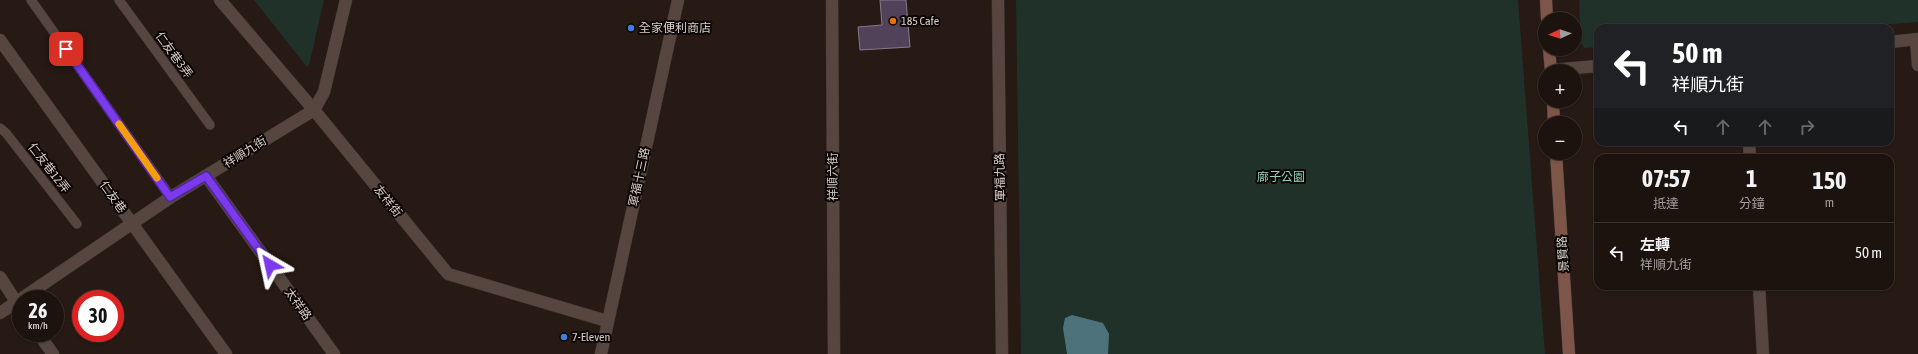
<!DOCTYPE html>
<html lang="zh-TW">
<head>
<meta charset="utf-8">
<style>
  :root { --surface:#1d130e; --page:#251c17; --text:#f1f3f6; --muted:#a09e9e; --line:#3b322e }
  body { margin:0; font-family:"Asap Condensed","Noto Sans TC",sans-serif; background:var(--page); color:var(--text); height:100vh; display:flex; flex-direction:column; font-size:15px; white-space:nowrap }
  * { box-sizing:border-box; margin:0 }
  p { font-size:13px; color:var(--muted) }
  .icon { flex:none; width:22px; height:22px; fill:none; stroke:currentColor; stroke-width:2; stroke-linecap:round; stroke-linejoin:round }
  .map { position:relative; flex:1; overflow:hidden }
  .side { position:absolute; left:1594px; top:154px; width:300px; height:136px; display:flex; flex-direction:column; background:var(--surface); border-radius:12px; box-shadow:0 1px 3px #0004,0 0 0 1px var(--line) }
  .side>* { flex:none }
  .guide { position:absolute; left:1594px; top:24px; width:300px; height:122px; border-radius:12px; box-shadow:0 1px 3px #0004,0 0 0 1px var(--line); background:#202124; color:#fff; overflow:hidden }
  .needle { width:26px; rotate:266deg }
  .fabs { position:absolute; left:1538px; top:12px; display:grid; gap:8px }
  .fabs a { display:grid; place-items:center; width:44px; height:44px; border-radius:50%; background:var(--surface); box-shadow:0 1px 3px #0004,0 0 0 1px var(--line); font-size:20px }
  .speed { position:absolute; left:12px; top:290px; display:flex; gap:8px; font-size:20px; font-weight:700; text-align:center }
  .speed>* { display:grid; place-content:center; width:52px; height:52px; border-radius:50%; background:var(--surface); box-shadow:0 1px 3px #0004,0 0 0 1px var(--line); line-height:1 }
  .speed small { font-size:10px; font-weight:400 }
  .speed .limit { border:6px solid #d22; background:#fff; color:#111 }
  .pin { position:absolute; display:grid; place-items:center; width:34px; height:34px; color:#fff; margin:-17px; border-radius:8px; box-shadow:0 2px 6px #0006 }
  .me { position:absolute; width:44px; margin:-22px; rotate:324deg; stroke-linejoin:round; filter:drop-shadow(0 0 3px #0008) }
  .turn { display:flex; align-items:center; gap:14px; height:84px; padding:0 12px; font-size:18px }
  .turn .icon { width:52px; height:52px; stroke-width:2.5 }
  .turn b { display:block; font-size:28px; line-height:34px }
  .lanes { display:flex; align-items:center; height:38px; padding:0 12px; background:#0003; justify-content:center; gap:20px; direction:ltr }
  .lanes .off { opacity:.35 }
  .eta { display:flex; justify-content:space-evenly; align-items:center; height:68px; text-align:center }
  .eta b { font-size:24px; font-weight:700; line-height:28px }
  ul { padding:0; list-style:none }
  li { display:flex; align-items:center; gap:12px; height:60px; padding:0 12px; border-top:1px solid var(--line) }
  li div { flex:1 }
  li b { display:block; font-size:15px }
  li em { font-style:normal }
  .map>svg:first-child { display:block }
  .green { fill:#1f3129 }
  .water { fill:#4d727c }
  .building { fill:#51425a; stroke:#847b8a }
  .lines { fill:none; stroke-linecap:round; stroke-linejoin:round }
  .lane-casing { stroke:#3f3532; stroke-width:10 }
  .street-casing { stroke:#3f3532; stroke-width:13 }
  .secondary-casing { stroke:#3f3532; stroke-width:13 }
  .lane { stroke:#56463f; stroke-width:9 }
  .street { stroke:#56463f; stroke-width:12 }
  .secondary { stroke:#7e5649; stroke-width:12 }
  .route-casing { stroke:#51269a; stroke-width:10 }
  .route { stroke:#7c3aed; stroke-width:7 }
  .slow { stroke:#f59e0b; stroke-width:7 }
  .food-dot { fill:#e8710a; stroke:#0c0604; stroke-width:1.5 }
  .shop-dot { fill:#3f7fe0; stroke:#0c0604; stroke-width:1.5 }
  .labels { text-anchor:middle; stroke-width:4; stroke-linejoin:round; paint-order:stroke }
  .poi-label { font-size:12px; fill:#d9cfca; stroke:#0c0604; text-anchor:start }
  .street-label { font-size:12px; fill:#d9cfca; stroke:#0c0604 }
  .park-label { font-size:12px; fill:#96d2b5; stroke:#0c0604 }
</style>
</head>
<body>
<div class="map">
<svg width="1918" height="354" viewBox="0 0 1918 354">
  <rect width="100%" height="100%" fill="#271913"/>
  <path class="green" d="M254,0H324L309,65L307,67Z
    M1016,0H1518L1545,354H1021Z
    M1579,0H1918V22L1841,28H1598V47L1584,48L1581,43Z"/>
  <path class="water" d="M1072,315L1103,323L1109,334L1108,354H1067L1063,328L1065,318Z"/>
  <path class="building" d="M880,0H906L910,47L860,50L858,27L882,25Z"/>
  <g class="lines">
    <defs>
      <path id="lane" d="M31,0L171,197
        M119,0L210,125
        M0,128L6,133L77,224"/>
      <path id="street" d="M220,0L314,110L448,274L607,321
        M832,0L834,354
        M998,0L1002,354
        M0,40L226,354
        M1916,40L1918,65
        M1890,42L1918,39
        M1551,70L1598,66
        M1749,142L1750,158
        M206,176L334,354
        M0,277L21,309
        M1759,286L1763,354
        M21,299L171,197L314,110L324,92L346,0
        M0,313L21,299
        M38,333L53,354
        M601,354L678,0"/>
      <path id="secondary" d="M1546,0L1547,19
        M1549,49L1551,71
        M1553,101L1554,123
        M1556,153L1569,354"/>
    </defs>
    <use href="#lane" class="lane-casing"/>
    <use href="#street" class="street-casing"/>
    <use href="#secondary" class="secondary-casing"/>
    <use href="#lane" class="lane"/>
    <use href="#street" class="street"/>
    <use href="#secondary" class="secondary"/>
  </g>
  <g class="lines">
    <defs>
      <path id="route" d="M66,49L170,197L206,176L270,265"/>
    </defs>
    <use href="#route" class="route-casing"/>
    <use href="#route" class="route"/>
    <path class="slow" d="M119,124L157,178"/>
  </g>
  <circle class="food-dot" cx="893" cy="21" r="4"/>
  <g class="shop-dot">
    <circle cx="631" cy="28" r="4"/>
    <circle cx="564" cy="337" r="4"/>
  </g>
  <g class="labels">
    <g class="poi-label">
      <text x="901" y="25">185 Cafe</text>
      <text x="639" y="32">全家便利商店</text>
      <text x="572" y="341">7-Eleven</text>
    </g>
    <g class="street-label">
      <text transform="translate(174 55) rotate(54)" y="4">仁友巷3弄</text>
      <text transform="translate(245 152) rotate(-32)" y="4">祥順九街</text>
      <text transform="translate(49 168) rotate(52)" y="4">仁友巷12弄</text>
      <text transform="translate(639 177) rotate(-78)" y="4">軍福十三路</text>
      <text transform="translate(833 177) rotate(-90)" y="4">祥順六街</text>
      <text transform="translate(1000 177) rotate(-91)" y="4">軍福九路</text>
      <text transform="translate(113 197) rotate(54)" y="4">仁友巷</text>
      <text transform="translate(388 201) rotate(51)" y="4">友祥街</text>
      <text transform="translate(1563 254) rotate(-94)" y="4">景賢路</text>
      <text transform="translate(298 304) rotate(54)" y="4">太祥路</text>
    </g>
    <g class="park-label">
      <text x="1281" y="181">廍子公園</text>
    </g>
  </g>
</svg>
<div class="fabs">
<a><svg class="needle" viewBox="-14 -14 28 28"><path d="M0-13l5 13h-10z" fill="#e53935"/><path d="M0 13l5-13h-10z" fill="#a09e9e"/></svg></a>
<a>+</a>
<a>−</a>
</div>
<div class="speed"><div>26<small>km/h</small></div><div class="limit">30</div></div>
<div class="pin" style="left:66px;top:49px;background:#d93025"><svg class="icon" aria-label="arrive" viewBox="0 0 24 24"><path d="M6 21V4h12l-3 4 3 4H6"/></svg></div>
<svg class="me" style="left:270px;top:265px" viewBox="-20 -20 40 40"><path d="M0-17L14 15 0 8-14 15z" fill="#7c3aed" stroke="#fff" stroke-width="4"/></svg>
<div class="guide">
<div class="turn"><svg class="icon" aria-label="left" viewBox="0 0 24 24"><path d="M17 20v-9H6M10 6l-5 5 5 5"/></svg><div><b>50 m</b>祥順九街</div></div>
<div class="lanes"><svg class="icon" aria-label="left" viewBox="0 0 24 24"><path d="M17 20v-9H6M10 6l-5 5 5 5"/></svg><svg class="icon off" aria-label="ahead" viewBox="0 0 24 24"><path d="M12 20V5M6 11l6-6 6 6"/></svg><svg class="icon off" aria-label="ahead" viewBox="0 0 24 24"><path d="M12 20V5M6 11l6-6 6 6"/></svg><svg class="icon off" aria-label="right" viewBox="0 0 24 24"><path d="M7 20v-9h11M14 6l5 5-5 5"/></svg></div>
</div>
<section class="side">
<div class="eta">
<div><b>07:57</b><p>抵達</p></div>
<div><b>1</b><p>分鐘</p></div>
<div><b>150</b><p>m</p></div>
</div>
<ul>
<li><svg class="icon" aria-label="left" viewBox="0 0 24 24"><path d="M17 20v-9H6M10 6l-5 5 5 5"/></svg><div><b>左轉</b><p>祥順九街</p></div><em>50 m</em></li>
</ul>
</section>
</div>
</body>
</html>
